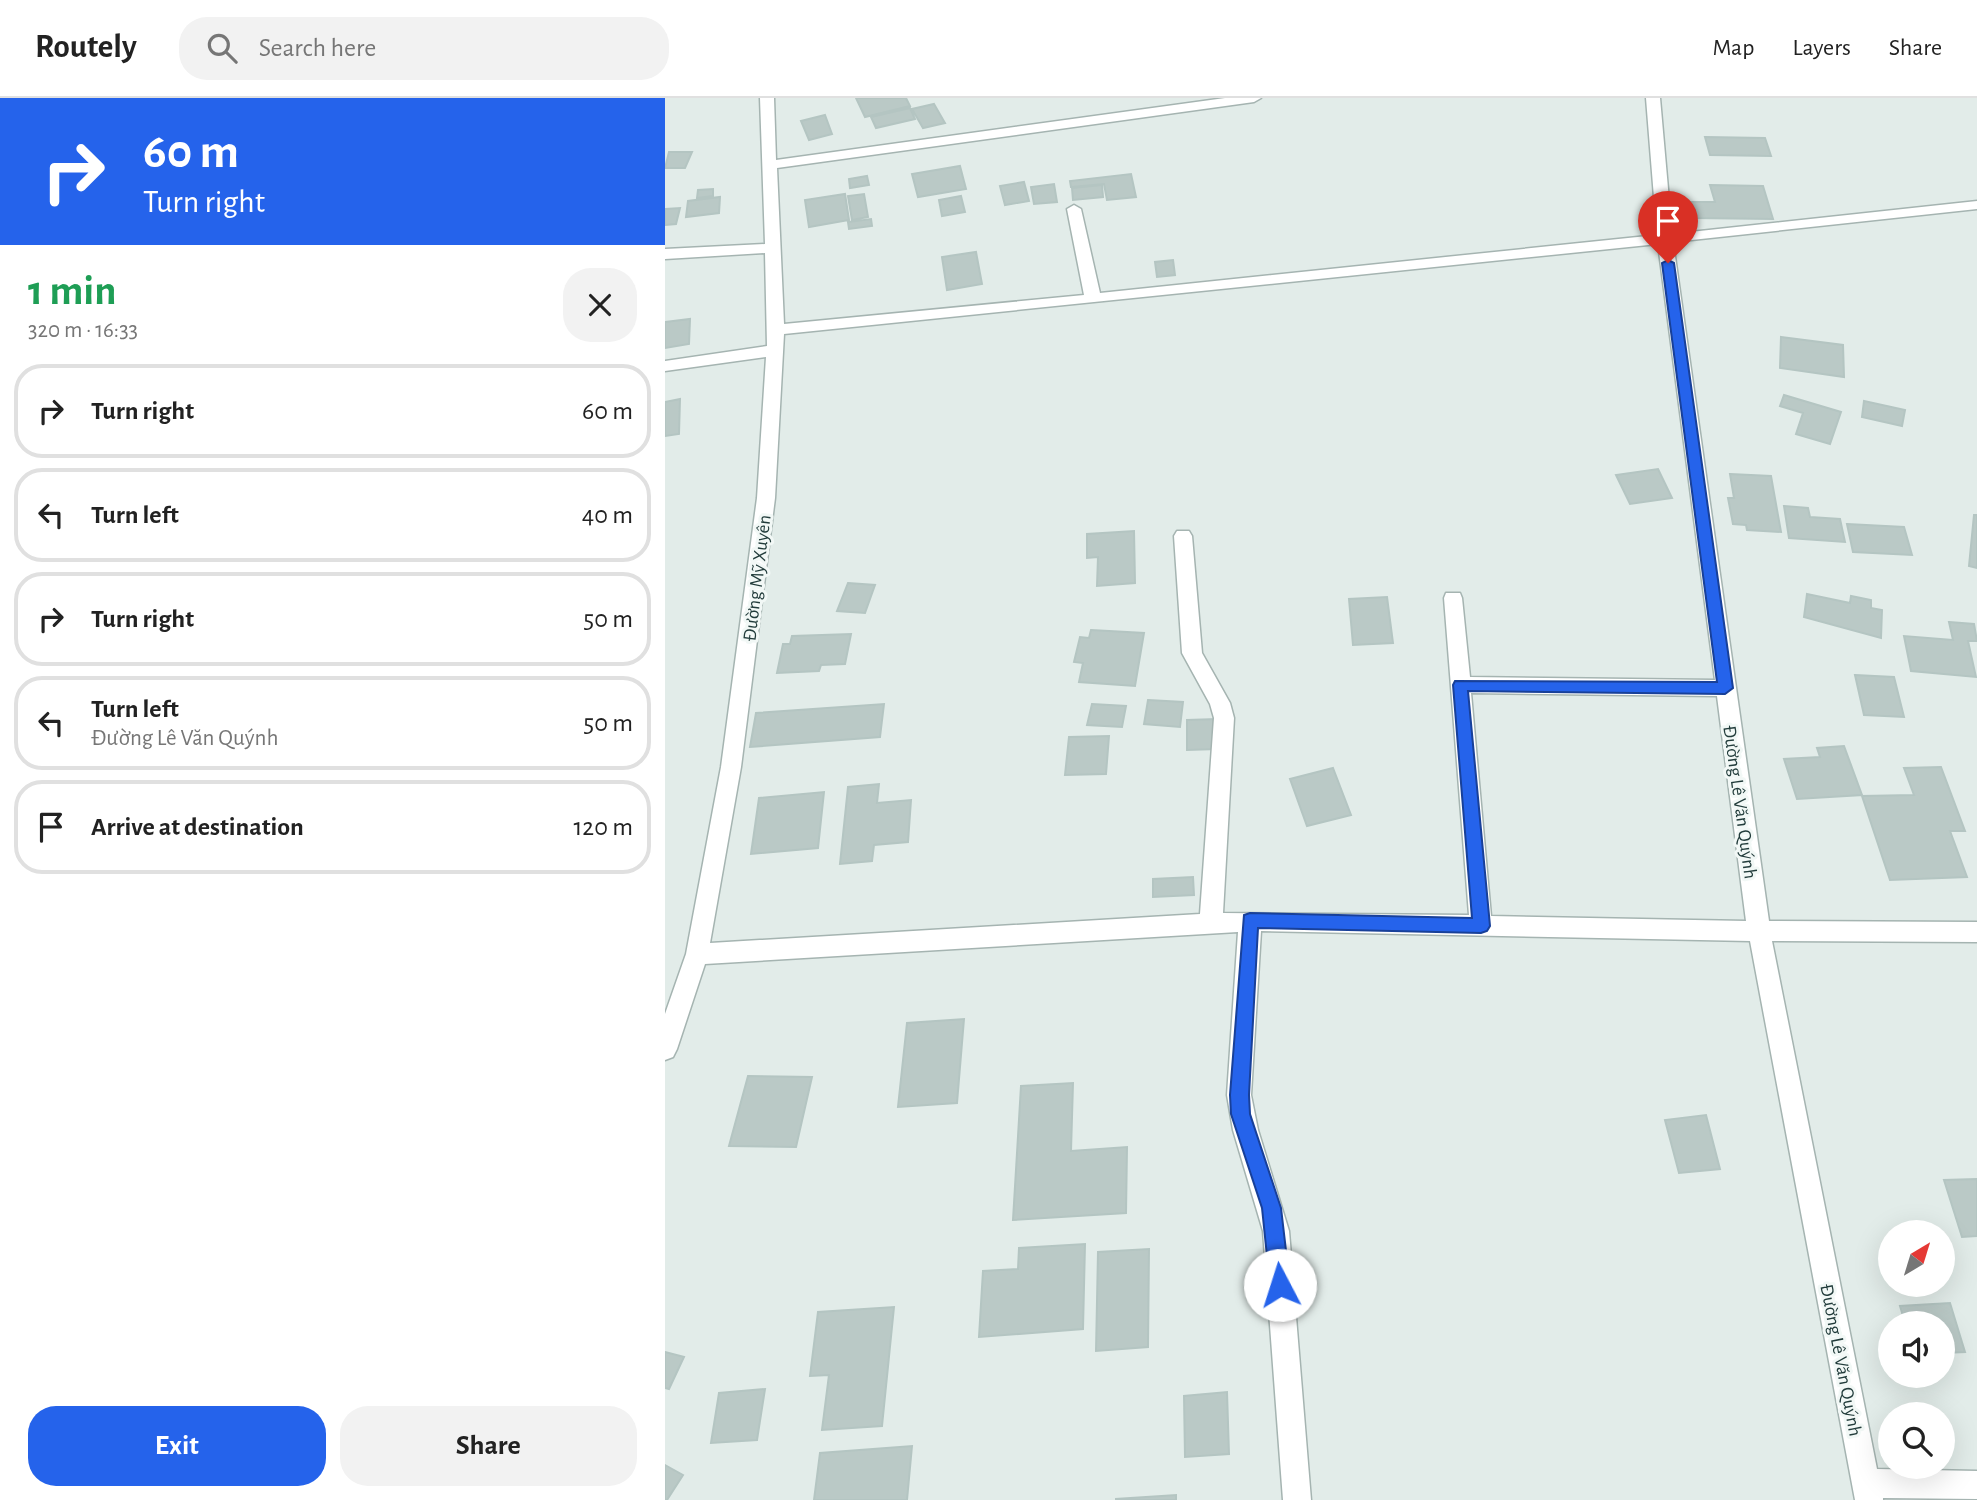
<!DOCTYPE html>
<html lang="en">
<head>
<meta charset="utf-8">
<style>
  :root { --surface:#fff; --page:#f2f2f2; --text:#222; --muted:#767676; --line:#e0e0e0; --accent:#2563eb }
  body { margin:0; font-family:"Alegreya Sans",sans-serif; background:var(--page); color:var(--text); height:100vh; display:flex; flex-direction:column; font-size:26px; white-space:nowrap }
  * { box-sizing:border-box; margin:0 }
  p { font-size:23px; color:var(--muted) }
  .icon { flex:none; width:38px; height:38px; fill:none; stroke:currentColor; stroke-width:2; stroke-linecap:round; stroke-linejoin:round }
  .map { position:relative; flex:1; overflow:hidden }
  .details { display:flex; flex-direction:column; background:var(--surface); width:665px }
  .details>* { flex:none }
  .hud { background:#2563eb; color:#fff; overflow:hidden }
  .needle { width:46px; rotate:38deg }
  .controls { position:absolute; left:1213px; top:1122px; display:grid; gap:14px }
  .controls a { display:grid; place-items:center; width:77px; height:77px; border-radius:50%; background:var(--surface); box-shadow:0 7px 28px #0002; font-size:35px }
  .pin { position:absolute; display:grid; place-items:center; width:60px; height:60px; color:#fff; margin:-72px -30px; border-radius:50% 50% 50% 0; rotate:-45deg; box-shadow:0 0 7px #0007 }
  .pin .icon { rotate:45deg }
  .me { position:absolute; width:77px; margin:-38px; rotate:355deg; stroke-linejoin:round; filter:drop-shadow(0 0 5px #0008) }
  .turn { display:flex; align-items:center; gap:24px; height:147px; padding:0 28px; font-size:32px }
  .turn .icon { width:91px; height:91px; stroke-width:2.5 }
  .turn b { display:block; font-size:49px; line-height:60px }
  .round { display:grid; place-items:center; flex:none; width:74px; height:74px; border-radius:28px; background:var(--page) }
  .head { display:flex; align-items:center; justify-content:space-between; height:119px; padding:0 28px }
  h1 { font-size:42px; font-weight:700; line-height:52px; color:#1e9e55 }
  .button { display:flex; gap:14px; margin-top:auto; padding:14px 28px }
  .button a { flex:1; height:80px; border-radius:28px; background:var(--accent); color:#fff; font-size:28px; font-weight:700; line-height:80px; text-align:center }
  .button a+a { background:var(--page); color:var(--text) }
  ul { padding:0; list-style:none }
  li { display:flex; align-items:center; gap:21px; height:94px; margin:0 14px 10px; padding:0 14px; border:4px solid var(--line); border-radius:28px }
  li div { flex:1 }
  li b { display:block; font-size:26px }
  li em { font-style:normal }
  header { display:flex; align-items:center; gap:42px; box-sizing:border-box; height:98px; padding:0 35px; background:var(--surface); border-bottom:2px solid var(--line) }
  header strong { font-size:33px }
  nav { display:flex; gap:38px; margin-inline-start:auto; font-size:24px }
  .search { width:490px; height:63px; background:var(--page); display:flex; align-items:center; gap:18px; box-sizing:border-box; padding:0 24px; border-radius:28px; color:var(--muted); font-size:26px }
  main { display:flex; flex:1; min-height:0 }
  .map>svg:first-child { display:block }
  .building { fill:#bac9c6; stroke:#b4c5c2; stroke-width:2 }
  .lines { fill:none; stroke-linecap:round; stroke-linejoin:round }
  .minor-casing { stroke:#a5b4b1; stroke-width:3 }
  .minor { fill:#fff; fill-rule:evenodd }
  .route { fill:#2563eb; stroke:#184099; stroke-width:2 }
  .labels { text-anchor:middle; stroke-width:6; stroke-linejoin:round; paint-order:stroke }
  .street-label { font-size:19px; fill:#223c3b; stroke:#f2f8f6 }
</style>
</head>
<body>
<header>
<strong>Routely</strong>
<div class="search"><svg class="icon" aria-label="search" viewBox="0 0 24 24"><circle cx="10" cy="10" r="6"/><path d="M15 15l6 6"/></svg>Search here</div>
<nav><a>Map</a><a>Layers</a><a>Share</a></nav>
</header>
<main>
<section class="details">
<div class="hud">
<div class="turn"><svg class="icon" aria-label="right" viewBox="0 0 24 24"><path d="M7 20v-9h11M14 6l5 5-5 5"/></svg><div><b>60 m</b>Turn right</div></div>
</div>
<div class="head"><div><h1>1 min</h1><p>320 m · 16:33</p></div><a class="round"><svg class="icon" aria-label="close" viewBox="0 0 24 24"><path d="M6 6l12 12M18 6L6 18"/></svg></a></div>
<ul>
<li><svg class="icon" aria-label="right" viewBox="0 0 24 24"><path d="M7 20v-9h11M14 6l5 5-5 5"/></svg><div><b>Turn right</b></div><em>60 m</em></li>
<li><svg class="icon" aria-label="left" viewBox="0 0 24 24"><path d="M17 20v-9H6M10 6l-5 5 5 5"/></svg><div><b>Turn left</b></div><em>40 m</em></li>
<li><svg class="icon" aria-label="right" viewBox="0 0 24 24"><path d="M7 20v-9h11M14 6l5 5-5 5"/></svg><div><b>Turn right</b></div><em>50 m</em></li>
<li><svg class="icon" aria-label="left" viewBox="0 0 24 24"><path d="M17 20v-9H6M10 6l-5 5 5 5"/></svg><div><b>Turn left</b><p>Đường Lê Văn Quýnh</p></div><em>50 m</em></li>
<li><svg class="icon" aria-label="arrive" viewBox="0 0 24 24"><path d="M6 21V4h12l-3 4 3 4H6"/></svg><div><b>Arrive at destination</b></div><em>120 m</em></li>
</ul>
<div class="button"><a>Exit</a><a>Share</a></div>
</section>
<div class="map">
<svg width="1312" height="1402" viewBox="0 0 1312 1402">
  <rect width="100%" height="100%" fill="#e2ece9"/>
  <path class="building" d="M191,0H241L245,8L200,19Z
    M269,6L280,25L258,30L247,11Z
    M245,10L250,21L211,30L206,19Z
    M160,17L167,36L144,42L136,23Z
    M1040,39L1100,40L1106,58L1045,57Z
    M4,54H27L20,70H0Z
    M295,68L301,91L253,99L247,76Z
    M466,76L471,99L442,102L439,86L406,89L405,83Z
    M202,78L204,87L185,90L184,81Z
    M359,84L364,103L340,107L335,88Z
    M389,86L392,104L369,106L366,89Z
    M437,87L438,99L408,102L407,90Z
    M1045,87L1098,88L1108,121L1027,120L1023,104H1050Z
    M48,91V98L32,100L33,92Z
    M180,96L184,122L144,129L140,102Z
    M199,96L203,119L187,122L183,98Z
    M296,98L300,114L277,118L274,102Z
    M55,99L54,115L21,119L23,103Z
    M15,110L11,126L0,127V111Z
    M206,121L207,128L184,131L183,124Z
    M311,154L317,186L282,192L277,159Z
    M508,162L510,177L492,179L490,164Z
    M25,221L24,246L0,250V224Z
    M1116,239L1178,247L1179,279L1115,270Z
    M1119,297L1176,314L1165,346L1131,336L1138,315L1115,308Z
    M15,301L14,336L0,338V304Z
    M1199,303L1240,312L1237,328L1197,319Z
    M993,371L1007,400L965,406L951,377Z
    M1065,376L1106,378L1116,434L1082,432L1081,427L1068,426L1063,400H1069Z
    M1119,408L1143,410L1145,419L1175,421L1180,444L1124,440Z
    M1309,417H1312V470L1304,468Z
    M1182,426L1239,429L1247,457L1188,454Z
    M469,433L470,485L432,488L433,459L422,460V436Z
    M183,485L210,487L200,515L172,513Z
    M1142,496L1185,505L1186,498L1206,502V510L1217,512L1216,540L1139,519Z
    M722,499L728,545L688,547L684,501Z
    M1284,524L1309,526L1312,543H1303L1311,579L1246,573L1239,538L1288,542Z
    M426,532L479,535L470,588L414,584L418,565L409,564L415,539L424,540Z
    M186,536L180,566L156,567L154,573L112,575L118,546H125L127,538Z
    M1190,577L1229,579L1239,619L1199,617Z
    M483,602L518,604L515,629L479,626Z
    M219,606L215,639L85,649L91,615Z
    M427,606L461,608L457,629L422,627Z
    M552,621V651L522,652V622Z
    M444,638L441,676L400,677L404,639Z
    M1179,648L1197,697L1132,701L1119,661L1155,659L1152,650Z
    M1276,669L1300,733H1285L1302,779L1225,782L1197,698L1249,697L1239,670Z
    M668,670L686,717L642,728L625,681Z
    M214,686L212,705L246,702L243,744L209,747L207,763L175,766L183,689Z
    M159,694L153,750L86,756L94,700Z
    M528,779L529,797L488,799V781Z
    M299,921L292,1005L233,1009L242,925Z
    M83,978L147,979L131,1049L64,1048Z
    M408,985L406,1053L462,1049L461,1115L348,1122L356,988Z
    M1041,1017L1055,1071L1014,1075L1000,1022Z
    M1312,1081V1138L1297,1139L1279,1082Z
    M420,1146L418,1231L314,1239L318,1173L353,1171L354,1150Z
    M484,1151L483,1249L431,1253L433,1154Z
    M1285,1205L1300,1254L1278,1255V1225H1240L1235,1208Z
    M229,1209L217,1328L157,1332L164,1277L145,1278L153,1214Z
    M0,1254L19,1259L4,1291L0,1290Z
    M100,1291L92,1342L46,1345L54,1295Z
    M562,1294L564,1356L520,1359L519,1298Z
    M247,1348L242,1402H149L155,1355Z
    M0,1367L18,1377L2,1402H0Z
    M511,1397V1402H451V1401Z"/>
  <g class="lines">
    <defs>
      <path id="minor" d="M95,0H109L111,62L560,0H596L589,4L112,70L119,226L419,197L402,111L409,107L416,111L435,195L992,137L981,0H995L1007,136L1312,103V111L1008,144L1104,823L1312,824V844L1107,843L1212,1371L1312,1373V1401L1218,1400V1402H1190L1085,843L596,833L586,997L593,1032L624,1133L646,1402H618L598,1133L568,1032L562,997L573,834L40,866L12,951L8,959L0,962V916L21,856L56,669L92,400L101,259L0,273V263L102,248L100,155L0,161V151L100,146ZM993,146L1050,582L805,579L797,500L795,495H781L779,500L804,817L558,815L569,620L565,605L537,555L527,438L524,433H512L509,438L517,555L545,606L549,620L535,816L45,845L76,669L110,400L119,236ZM806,595L1052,598L1081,823L826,818Z"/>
    </defs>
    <use href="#minor" class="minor-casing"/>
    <use href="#minor" class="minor"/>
  </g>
  <path class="route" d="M1003,162L1009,165L1068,590L1060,596L803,593L825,828L822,833L816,835L593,830L584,997L585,1016L616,1110L625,1187L622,1194L615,1197L608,1194L605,1187L597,1110L566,1016L565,997L579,817L585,815L807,820L788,587L790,583L1052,584L997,165Z"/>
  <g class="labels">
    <g class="street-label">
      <text transform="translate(91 480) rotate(-83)" y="7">Đường Mỹ Xuyên</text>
      <text transform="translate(1076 704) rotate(82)" y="7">Đường Lê Văn Quýnh</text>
      <text transform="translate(1177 1262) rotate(79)" y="7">Đường Lê Văn Quýnh</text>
    </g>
  </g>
</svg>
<div class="controls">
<a><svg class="needle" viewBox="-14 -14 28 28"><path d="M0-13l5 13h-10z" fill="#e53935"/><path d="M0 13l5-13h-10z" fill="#767676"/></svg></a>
<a><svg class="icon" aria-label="sound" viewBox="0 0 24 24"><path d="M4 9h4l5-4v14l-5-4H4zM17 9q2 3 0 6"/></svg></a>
<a><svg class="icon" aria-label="search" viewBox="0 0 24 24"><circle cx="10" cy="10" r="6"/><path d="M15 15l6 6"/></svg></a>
</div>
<div class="pin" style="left:1003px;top:165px;background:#d93025"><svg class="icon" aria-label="arrive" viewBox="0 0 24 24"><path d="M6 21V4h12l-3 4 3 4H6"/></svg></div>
<svg class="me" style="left:615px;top:1187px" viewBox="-20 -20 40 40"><circle r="19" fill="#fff"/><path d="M0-13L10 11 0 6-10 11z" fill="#2563eb"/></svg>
</div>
</main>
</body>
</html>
